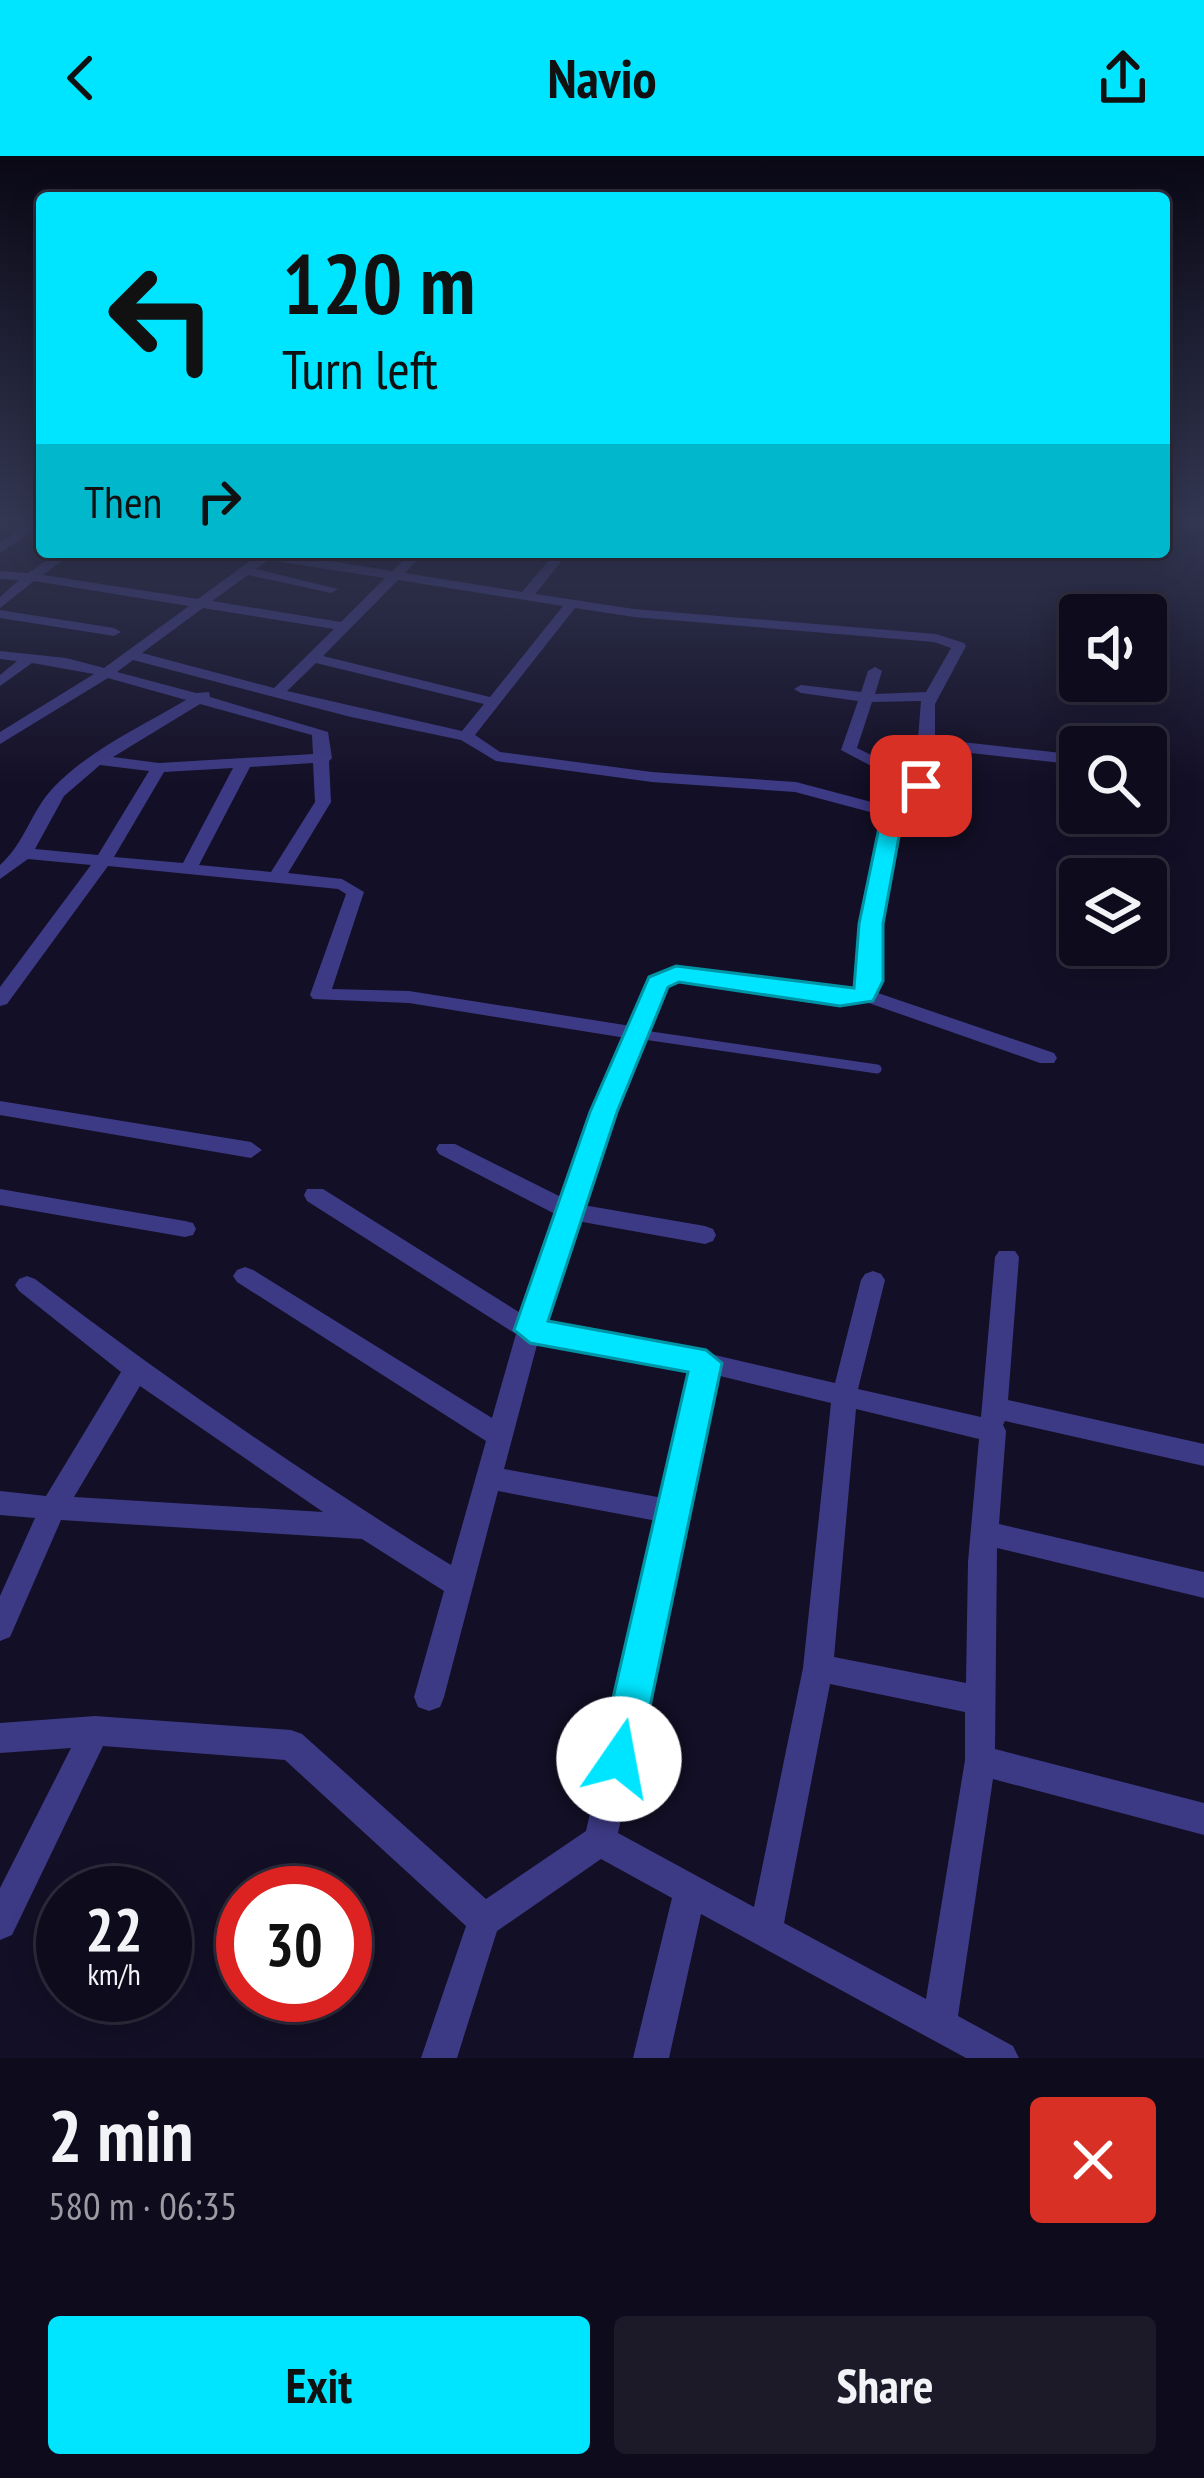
<!DOCTYPE html>
<html lang="en">
<head>
<meta charset="utf-8">
<style>
  :root { --surface:#0e0b1c; --page:#1c1929; --text:#f1f3f6; --muted:#9b9ba3; --line:#2e2b3b; --accent:#00e5ff }
  body { margin:0; font-family:"PT Sans Narrow",sans-serif; background:var(--page); color:var(--text); height:100vh; display:flex; flex-direction:column; font-size:45px; white-space:nowrap }
  * { box-sizing:border-box; margin:0 }
  p { font-size:39px; color:var(--muted) }
  .icon { flex:none; width:66px; height:66px; fill:none; stroke:currentColor; stroke-width:2; stroke-linecap:round; stroke-linejoin:round }
  .map { position:relative; height:1902px; overflow:hidden }
  .details { display:flex; flex-direction:column; background:var(--surface); flex:1 }
  .details>* { flex:none }
  .banner { position:absolute; left:36px; top:36px; width:1134px; height:366px; border-radius:12px; box-shadow:0 6px 30px #0003,0 0 0 3px var(--line); background:#00e5ff; color:#111; overflow:hidden }
  .tools { position:absolute; left:1059px; top:438px; display:grid; gap:24px }
  .tools a { display:grid; place-items:center; width:108px; height:108px; border-radius:12px; background:var(--surface); box-shadow:0 6px 30px #0003,0 0 0 3px var(--line); font-size:60px }
  .speed { position:absolute; left:36px; top:1710px; display:flex; gap:24px; font-size:60px; font-weight:700; text-align:center }
  .speed>* { display:grid; place-content:center; width:156px; height:156px; border-radius:50%; background:var(--surface); box-shadow:0 6px 30px #0003,0 0 0 3px var(--line); line-height:1 }
  .speed small { font-size:30px; font-weight:400 }
  .speed .limit { border:18px solid #d22; background:#fff; color:#111 }
  .pin { position:absolute; display:grid; place-items:center; width:102px; height:102px; color:#fff; margin:-51px; border-radius:24px; box-shadow:0 6px 18px #0006 }
  .me { position:absolute; width:132px; margin:-66px; rotate:12deg; stroke-linejoin:round; filter:drop-shadow(0 0 9px #0008) }
  .turn { display:flex; align-items:center; gap:42px; height:252px; padding:0 48px; font-size:54px }
  .turn .icon { width:156px; height:156px; stroke-width:2.5 }
  .turn b { display:block; font-size:84px; line-height:102px }
  .then { display:flex; align-items:center; height:114px; padding:0 48px; background:#0003; gap:24px; font-size:45px }
  .round { display:grid; place-items:center; flex:none; width:126px; height:126px; border-radius:12px; background:var(--page) }
  .overview { display:flex; align-items:center; justify-content:space-between; height:204px; padding:0 48px }
  h1 { font-size:72px; font-weight:700; line-height:90px }
  .primary-button { display:flex; gap:24px; margin-top:auto; padding:24px 48px }
  .primary-button a { flex:1; height:138px; border-radius:12px; background:var(--accent); color:#111; font-size:48px; font-weight:700; line-height:138px; text-align:center }
  .primary-button a+a { background:var(--page); color:var(--text) }
  header { display:flex; justify-content:space-between; align-items:center; height:156px; padding:0 48px; background:var(--accent); color:#111; font-size:54px; font-weight:700 }
  .map>svg:first-child { display:block }
  .lines { fill:none; stroke-linecap:round; stroke-linejoin:round }
  .lane { stroke:#3d3a85; stroke-width:9 }
  .street { fill:#3d3a85; fill-rule:evenodd }
  .route { fill:#00e5ff; stroke:#0095a6; stroke-width:3 }
</style>
</head>
<body>
<header><svg class="icon" aria-label="back" viewBox="0 0 24 24"><path d="M15 5l-7 7 7 7"/></svg>Navio<svg class="icon" aria-label="share" viewBox="0 0 24 24"><path d="M12 15V3M7 8l5-5 5 5M5 13v7h14v-7"/></svg></header>
<div class="map">
<svg width="1204" height="1902" viewBox="0 0 1204 1902">
  <rect width="100%" height="100%" fill="#130f26"/>
  <g class="lines">
    <path class="lane" d="M637,878L877,913"/>
    <path class="street" d="M33,363H42V368L0,397V387Z
      M59,396H74L43,419L198,443L254,402L237,396H276L392,415L412,396H425L405,417L522,436L556,396H569L535,438L634,453L936,478L964,487L966,490L935,548V583L1080,599V609L935,593L927,640L900,664L880,768L881,825L875,836L1054,897L1057,902L1054,907H1040L863,845L840,848L678,824L666,830L583,1049L705,1070L713,1073L716,1079L713,1085L705,1088L577,1065L543,1167L706,1197L835,1227L861,1124L865,1118L873,1115L881,1118L885,1124L858,1233L981,1261L995,1101L999,1095H1015L1019,1101L1008,1244L1204,1288V1310L1005,1265L1003,1269L1006,1275L999,1368L1204,1416V1442L997,1392L995,1593L1204,1647V1679L993,1623L958,1860L1013,1890L1019,1902H966L701,1758L669,1902H633L672,1742L601,1703L497,1775L457,1902H421L466,1770L285,1604L103,1590L12,1779L0,1784V1732L71,1592L0,1597V1567L95,1560L291,1574L302,1578L486,1743L586,1675L657,1365L498,1335L444,1541L440,1551L429,1555L418,1551L414,1541L444,1435L362,1383L61,1364L10,1481L0,1485V1440L35,1362L0,1359V1335L46,1340L121,1216L19,1135L15,1129L19,1123L27,1120L35,1123C169,1225 308,1321 451,1409L486,1285L237,1126L233,1120L237,1114L245,1111L253,1114L492,1262L516,1178L307,1045L304,1039L307,1033H323L522,1158L557,1059L439,998L436,993L439,988H455L563,1042L626,882L409,847L313,843L310,839L346,738L338,733L108,710L7,848L0,850V831L91,709L28,703L0,723V709C25,687 31,655 53,632C89,594 142,570 186,544L108,522L0,588V576L94,518L32,507L0,530V519L17,505L0,503V495L66,502L104,512L189,450L34,425L0,452V441L19,424L0,423V415L28,417ZM268,404L385,422L341,466L212,445L248,419L331,437L338,433L256,413ZM398,424L563,450L490,541L323,500ZM203,452L334,473L274,532L142,497ZM575,452L634,461L934,486L951,492L926,536L875,538L882,515L875,511L868,515L861,536L801,529L794,533L801,537L858,545L841,594L913,632L911,638L894,652L796,626L652,616L500,596L475,579ZM133,504L351,561L461,584L496,605L652,626L795,636L885,660L862,768L861,825L857,834L840,836L676,812L651,822L631,870L409,835L332,833L364,736L342,723L288,717L331,646L329,605L332,602L328,576L210,541L209,536L196,537L117,516ZM316,507L484,548L462,575L287,535ZM921,545L915,621L857,592L872,546ZM200,548L312,579L313,598L159,607L113,601ZM313,607L315,646L271,716L199,709L250,611ZM100,609L149,615L98,699L35,693L64,640ZM233,612L183,707L114,701L164,616ZM538,1185L692,1214L663,1342L504,1313ZM716,1219L831,1247L803,1512L754,1751L618,1677ZM140,1230L323,1356L74,1341ZM856,1253L979,1283L968,1406L966,1527L834,1501ZM830,1528L965,1556V1604L926,1843L784,1767Z
      M645,396H661L655,400Z
      M0,454L114,472L121,476L114,480L0,462Z
      M0,945L251,986L262,994L251,1002L0,959Z
      M0,1033L185,1065L193,1067L196,1073L193,1079L185,1081L0,1049Z"/>
  </g>
  <linearGradient id="sky" x2="0" y2="1"><stop stop-color="#0a0815"/><stop offset="0.58" stop-color="#333752"/><stop offset="1" stop-color="#333752" stop-opacity="0"/></linearGradient>
  <rect width="1204" height="630" fill="url(#sky)"/>
  <path class="route" d="M914,626L932,630L923,649L902,664L883,768V825L873,845L840,850L679,826L668,831L617,956L548,1165L706,1194L722,1207L639,1603L633,1617L619,1623L604,1617L599,1603L688,1216L530,1187L514,1174L590,956L649,821L676,810L854,832L859,768L881,662L906,641Z"/>
</svg>
<div class="tools">
<a><svg class="icon" aria-label="sound" viewBox="0 0 24 24"><path d="M4 9h4l5-4v14l-5-4H4zM17 9q2 3 0 6"/></svg></a>
<a><svg class="icon" aria-label="search" viewBox="0 0 24 24"><circle cx="10" cy="10" r="6"/><path d="M15 15l6 6"/></svg></a>
<a><svg class="icon" aria-label="layers" viewBox="0 0 24 24"><path d="M12 4l9 5-9 5-9-5zM3 14l9 5 9-5"/></svg></a>
</div>
<div class="speed"><div>22<small>km/h</small></div><div class="limit">30</div></div>
<div class="pin" style="left:921px;top:630px;background:#d93025"><svg class="icon" aria-label="arrive" viewBox="0 0 24 24"><path d="M6 21V4h12l-3 4 3 4H6"/></svg></div>
<svg class="me" style="left:619px;top:1603px" viewBox="-20 -20 40 40"><circle r="19" fill="#fff"/><path d="M0-13L10 11 0 6-10 11z" fill="#00e5ff"/></svg>
<div class="banner">
<div class="turn"><svg class="icon" aria-label="left" viewBox="0 0 24 24"><path d="M17 20v-9H6M10 6l-5 5 5 5"/></svg><div><b>120 m</b>Turn left</div></div>
<div class="then">Then<svg class="icon" aria-label="right" viewBox="0 0 24 24"><path d="M7 20v-9h11M14 6l5 5-5 5"/></svg></div>
</div>
</div>
<section class="details">
<div class="overview"><div><h1>2 min</h1><p>580 m · 06:35</p></div><a class="round" style="background:#d93025;color:#fff"><svg class="icon" aria-label="close" viewBox="0 0 24 24"><path d="M6 6l12 12M18 6L6 18"/></svg></a></div>
<div class="primary-button"><a>Exit</a><a>Share</a></div>
</section>
</body>
</html>
